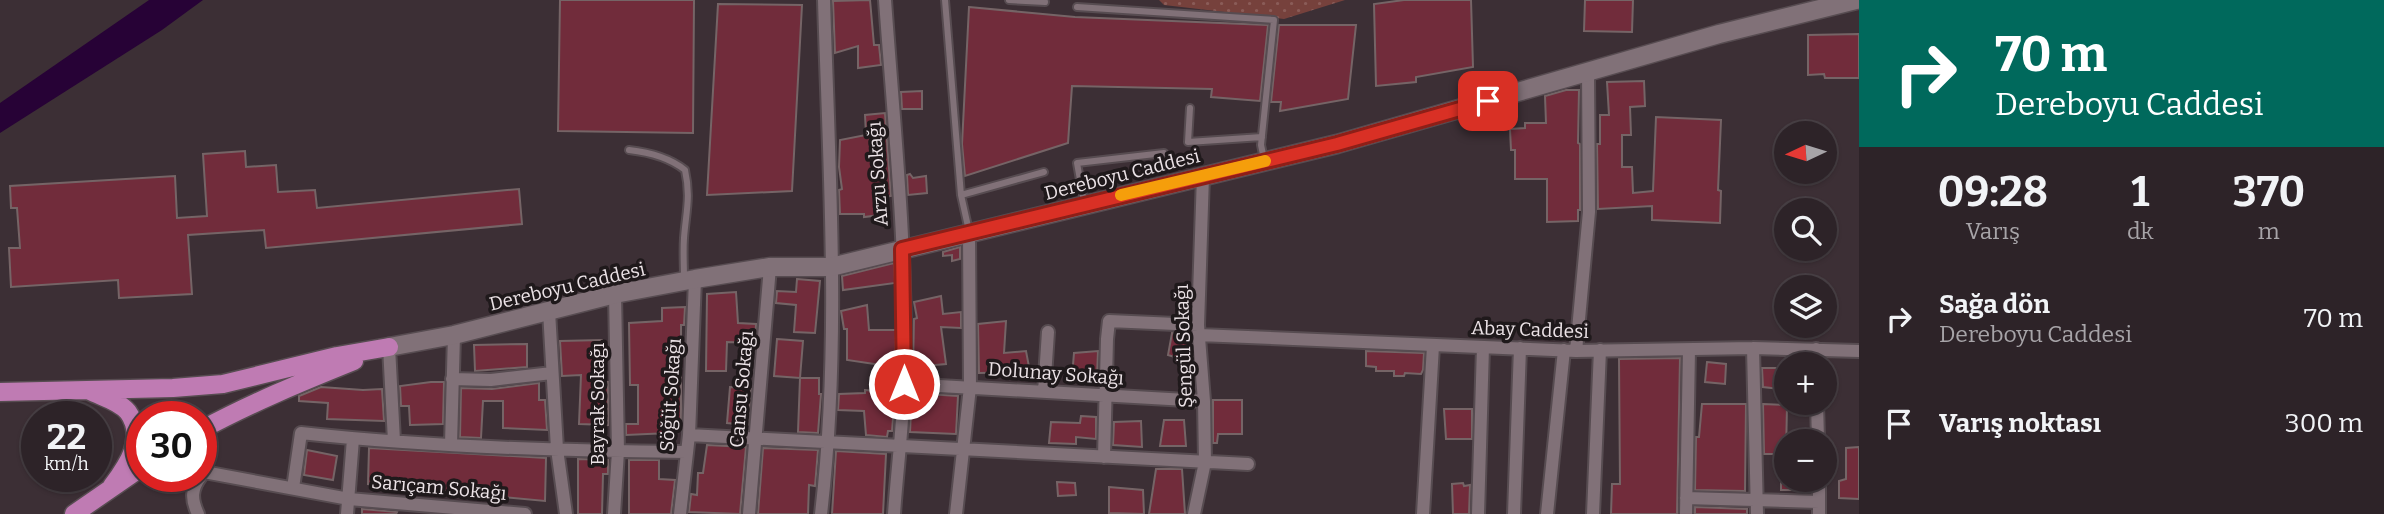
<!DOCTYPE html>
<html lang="tr">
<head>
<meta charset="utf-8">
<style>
  :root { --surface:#2d2328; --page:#352b30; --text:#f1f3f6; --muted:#a7a4a8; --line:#484045 }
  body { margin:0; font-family:Bitter,serif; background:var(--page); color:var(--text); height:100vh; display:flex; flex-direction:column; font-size:26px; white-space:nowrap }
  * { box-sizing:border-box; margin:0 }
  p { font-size:23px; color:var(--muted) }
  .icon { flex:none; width:38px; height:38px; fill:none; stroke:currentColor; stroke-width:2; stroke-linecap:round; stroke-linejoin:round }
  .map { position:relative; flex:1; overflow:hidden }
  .details { display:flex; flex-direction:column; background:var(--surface); width:525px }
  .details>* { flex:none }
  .hud { background:#00695c; color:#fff; overflow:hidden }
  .needle { width:46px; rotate:266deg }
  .controls { position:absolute; left:1774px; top:121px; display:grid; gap:14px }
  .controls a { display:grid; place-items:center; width:63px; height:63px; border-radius:50%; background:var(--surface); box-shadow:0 2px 5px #0004,0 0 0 2px var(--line); font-size:35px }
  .speed { position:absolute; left:21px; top:401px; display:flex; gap:14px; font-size:35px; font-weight:700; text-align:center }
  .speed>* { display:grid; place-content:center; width:91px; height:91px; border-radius:50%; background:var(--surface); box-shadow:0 2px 5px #0004,0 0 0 2px var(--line); line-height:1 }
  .speed small { font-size:18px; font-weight:400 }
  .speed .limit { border:10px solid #d22; background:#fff; color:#111 }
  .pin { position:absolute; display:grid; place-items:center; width:60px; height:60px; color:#fff; margin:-30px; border-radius:14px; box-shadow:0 4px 10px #0006 }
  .me { position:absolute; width:77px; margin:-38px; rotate:0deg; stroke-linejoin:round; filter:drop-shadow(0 0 5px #0008) }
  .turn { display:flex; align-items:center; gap:24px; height:147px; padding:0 21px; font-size:32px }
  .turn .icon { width:91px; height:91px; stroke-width:2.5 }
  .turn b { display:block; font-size:49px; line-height:60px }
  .eta { display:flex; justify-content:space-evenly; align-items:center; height:119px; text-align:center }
  .eta b { font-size:42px; font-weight:700; line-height:49px }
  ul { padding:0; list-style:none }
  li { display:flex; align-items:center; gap:21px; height:105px; padding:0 21px }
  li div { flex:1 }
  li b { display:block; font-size:26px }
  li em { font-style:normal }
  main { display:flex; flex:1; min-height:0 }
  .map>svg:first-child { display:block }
  .grass { fill:url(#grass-dots) }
  .water { fill:#270236 }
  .building { fill:#712c3b; stroke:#756466; stroke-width:2 }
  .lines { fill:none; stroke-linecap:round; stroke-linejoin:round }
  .lane-casing { stroke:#574c51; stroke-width:10 }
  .street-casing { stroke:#574c51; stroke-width:16 }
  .secondary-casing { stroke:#574c51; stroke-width:21 }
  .primary-casing { stroke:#574c51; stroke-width:21 }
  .lane { stroke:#817178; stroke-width:6 }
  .street { stroke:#817178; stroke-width:12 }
  .secondary { stroke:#817178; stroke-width:18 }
  .primary { stroke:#bf7bb3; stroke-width:18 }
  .route-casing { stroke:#8d1f18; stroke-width:18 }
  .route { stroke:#d93025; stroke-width:12 }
  .slow { stroke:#f59e0b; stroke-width:12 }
  .labels { text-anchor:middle; stroke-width:7; stroke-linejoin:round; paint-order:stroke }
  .street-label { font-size:19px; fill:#ece3e7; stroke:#1f191b }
</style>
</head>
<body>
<main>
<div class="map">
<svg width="1859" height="514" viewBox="0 0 1859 514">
  <defs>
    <pattern id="grass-dots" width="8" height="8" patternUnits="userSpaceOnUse" patternTransform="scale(1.75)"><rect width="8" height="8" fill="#76413c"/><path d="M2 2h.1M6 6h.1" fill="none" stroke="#8a5c58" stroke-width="1.8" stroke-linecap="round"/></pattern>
  </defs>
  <rect width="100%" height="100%" fill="#3c2f35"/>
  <path class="grass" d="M1159,0H1345L1284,19L1164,5Z"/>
  <path class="water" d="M149,0H203L162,30L0,133V103Z"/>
  <path class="building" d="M560,0H694L693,133L558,131Z
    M870,0L874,45H879L881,65L858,68V46L835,53L833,1Z
    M1404,0H1471L1473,67L1416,77V82L1376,86L1374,4Z
    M1585,0H1633L1632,32L1584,31Z
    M718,4L802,5L792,191L707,195Z
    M969,7L1075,17L1268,25L1260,101L1211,97L1212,89L1072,86L1068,143L965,176L962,144Z
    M1279,25H1356L1348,99L1280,111L1281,102H1271Z
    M1859,34V78H1825L1824,74L1808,75V35Z
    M1644,81L1645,106L1630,107L1631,135H1622V167H1632L1633,193L1653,191L1656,117L1721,120L1718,190L1721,191L1720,223L1652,220V206L1598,209L1597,144H1600V115H1609L1607,82Z
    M1566,90H1579L1578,143L1580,144V210H1578V221L1547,222V179H1515V150H1511L1510,129L1525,128V123H1546L1545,96Z
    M922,91V109H902L901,92Z
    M885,113L891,196L879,198L880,215L864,217V214H840L839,190L842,189L839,167L840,140L866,135L865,115Z
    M245,151L246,167L276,165L278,192L315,190L317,208L519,189L522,224L266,248L264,230L188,235L192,294L119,298L118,280L11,287L9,248H20L17,208H11L10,186L175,176L177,218L207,216L203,154Z
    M910,174L913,178L926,176L927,193L908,195L907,175Z
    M960,247V259L952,261V255L943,256V252Z
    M894,263L895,283L843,290L842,276Z
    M797,279L820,281L815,333L794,332L796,305L776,303L777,291L796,292Z
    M736,292L738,323L756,324L755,343L727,342L726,371H706L707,294Z
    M941,296L943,314L961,312V328L941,327L946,364L913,367L914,319L917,318L914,302Z
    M867,305L869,330H896L895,367L847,360V329H844L841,311Z
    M685,307L684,325H681V420L670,419L669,433L626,435V424H638V385H630L629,323L662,321V308Z
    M1006,321L1004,353L1026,351L1030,372L979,373L978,324Z
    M1172,333L1190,335L1191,362L1168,355Z
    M777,339L803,341L800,378L774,376Z
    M602,340L604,382H608V425L579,424L581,375L562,376L560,341Z
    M527,344V367L475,371L474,345Z
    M1098,351L1097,376L1072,377L1074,353Z
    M1366,351L1424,353L1423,370L1421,374L1405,373L1404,376H1394V371H1376V367L1366,366Z
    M1680,358L1677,514H1611L1612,484H1620L1619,359Z
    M1707,362L1726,364L1725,384L1705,382Z
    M1762,368H1781V389L1763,387Z
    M800,378H819V394H821L818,433L798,432Z
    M431,382H444L443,424L410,425L409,406H401L400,386Z
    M539,383V400H545L547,430L503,428V401H483L481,438L460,437L461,388L492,389Z
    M321,387L363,390L382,389L384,421L327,419L328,403L299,401V396Z
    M730,387L751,389L748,425L727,423Z
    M865,390L895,393L892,431H888L887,437L866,435L864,411L838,410L839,394L865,393Z
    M912,393L958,396L956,434L910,432Z
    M1213,400H1242V434H1218L1217,443H1213Z
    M1702,404H1746L1745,491L1695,490L1696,437H1699Z
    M1763,404L1787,405L1786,454H1764Z
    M1444,409H1472V439H1446Z
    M1081,416L1096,417V439L1076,437V444L1049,443L1051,422L1080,423Z
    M1164,420H1184L1186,446H1160Z
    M1141,421L1142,447L1113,445L1114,422Z
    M707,445L746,447L740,514L689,512L691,494L697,495L698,473H703Z
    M1859,447V499L1839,498V481L1846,479V448Z
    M369,448L546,458L545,501L368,484Z
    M763,448L818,450L815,486L809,485L808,514H758Z
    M307,450L337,456L333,480L304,475Z
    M836,451L886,454L883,514H832Z
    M578,459L608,460V474H603L602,514H578Z
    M629,460H659V479L675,480L671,514H629Z
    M1156,469H1182L1185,514H1149Z
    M1781,480H1810V490H1781Z
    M1057,482L1075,483L1076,495L1058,496Z
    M1463,483L1464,486L1470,485L1469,514H1453L1452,484Z
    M1109,487L1143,490L1144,514L1109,513Z
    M1695,507L1747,509V514H1695Z
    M362,509L397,512L396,514H362Z"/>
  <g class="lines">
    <defs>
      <path id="lane" d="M945,0L961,195L969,231
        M1009,0L1045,2
        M1077,7L1274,20L1261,145L1264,159
        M1190,108L1188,142L1262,137
        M629,150C647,152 670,158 685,170C691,197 686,212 684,238C683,252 684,265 684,279
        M961,195L1044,172
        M1084,202L1077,163L1164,153"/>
      <path id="street" d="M885,0C894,127 908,255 904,382C903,426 897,470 894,514
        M549,311L557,449L566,514
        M1199,335L1576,351L1753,348L1859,351
        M389,347L394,441
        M1753,348L1757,514
        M1816,349V364
        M1576,351L1589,212L1588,72
        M452,379L491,380L552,373
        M904,384L1204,401
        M1044,392L1048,332
        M1817,402L1818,441
        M689,435L1248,464
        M451,444L454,335
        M1104,457L1107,339L1109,321L1198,325
        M201,476L204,472L349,499L525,514
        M1819,480V514
        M293,488L301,433C428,447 558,451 686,452
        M1686,498L1819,502
        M198,514C191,499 191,489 201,476
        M347,514L353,439
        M614,514L618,451L615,294
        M680,514L689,435L695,279
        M749,514L770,267
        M821,514C841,344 829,171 824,0
        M956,514L970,387L969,232
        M1194,514L1205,462L1204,401L1198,325L1203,176
        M1423,514L1433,346
        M1478,514L1483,347
        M1514,514L1520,348
        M1547,514L1564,350
        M1593,514L1600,350
        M1686,514L1689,350"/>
      <path id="secondary" d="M389,347L454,335L615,294L695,279L770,267H831L1337,144L1719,34L1856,0"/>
      <path id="primary" d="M90,391C102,397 119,401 128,412C147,438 127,466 112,486
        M0,392L173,388L223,384L337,356L389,347
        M201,430C251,403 302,382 354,361
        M74,514L142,467"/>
    </defs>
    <use href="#lane" class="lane-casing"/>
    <use href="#street" class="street-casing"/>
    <use href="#secondary" class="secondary-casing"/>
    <use href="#primary" class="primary-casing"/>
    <use href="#lane" class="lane"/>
    <use href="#street" class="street"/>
    <use href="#secondary" class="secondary"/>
    <use href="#primary" class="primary"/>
  </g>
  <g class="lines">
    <defs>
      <path id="route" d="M904,384L902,249L1337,144L1488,101"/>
    </defs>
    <use href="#route" class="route-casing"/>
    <use href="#route" class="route"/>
    <path class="slow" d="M1121,195L1265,161"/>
  </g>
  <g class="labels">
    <g class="street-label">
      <text transform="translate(877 174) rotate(-94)" y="7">Arzu Sokağı</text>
      <text transform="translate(1122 174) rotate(-14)" y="7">Dereboyu Caddesi</text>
      <text transform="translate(567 286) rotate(-13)" y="7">Dereboyu Caddesi</text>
      <text transform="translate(1530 329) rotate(2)" y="7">Abay Caddesi</text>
      <text transform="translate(1183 346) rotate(-92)" y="7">Şengül Sokağı</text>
      <text transform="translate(1056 373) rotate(4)" y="7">Dolunay Sokağı</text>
      <text transform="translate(741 389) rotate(-85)" y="7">Cansu Sokağı</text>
      <text transform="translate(670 395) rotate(-86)" y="7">Söğüt Sokağı</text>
      <text transform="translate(597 404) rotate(-90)" y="7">Bayrak Sokağı</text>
      <text transform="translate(439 487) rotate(5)" y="7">Sarıçam Sokağı</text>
    </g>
  </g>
</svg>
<div class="controls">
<a><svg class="needle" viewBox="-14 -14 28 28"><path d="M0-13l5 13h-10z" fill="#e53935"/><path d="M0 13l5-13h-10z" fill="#a7a4a8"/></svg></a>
<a><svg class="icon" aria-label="search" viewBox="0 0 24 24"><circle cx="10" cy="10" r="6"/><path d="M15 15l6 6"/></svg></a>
<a><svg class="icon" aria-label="layers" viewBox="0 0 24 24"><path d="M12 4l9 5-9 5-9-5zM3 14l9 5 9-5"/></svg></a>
<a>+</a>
<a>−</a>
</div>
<div class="speed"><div>22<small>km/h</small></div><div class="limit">30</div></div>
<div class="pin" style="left:1488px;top:101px;background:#d93025"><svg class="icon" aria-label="arrive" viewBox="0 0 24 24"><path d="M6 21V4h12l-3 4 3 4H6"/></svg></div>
<svg class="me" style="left:904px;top:384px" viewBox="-20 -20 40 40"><circle r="17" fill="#d93025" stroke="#fff" stroke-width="3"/><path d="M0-11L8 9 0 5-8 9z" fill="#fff"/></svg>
</div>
<section class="details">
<div class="hud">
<div class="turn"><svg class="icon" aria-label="right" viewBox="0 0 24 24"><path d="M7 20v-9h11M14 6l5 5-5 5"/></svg><div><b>70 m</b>Dereboyu Caddesi</div></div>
</div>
<div class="eta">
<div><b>09:28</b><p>Varış</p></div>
<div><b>1</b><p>dk</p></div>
<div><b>370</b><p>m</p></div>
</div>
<ul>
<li><svg class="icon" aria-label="right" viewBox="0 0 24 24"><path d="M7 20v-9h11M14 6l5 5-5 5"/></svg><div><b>Sağa dön</b><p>Dereboyu Caddesi</p></div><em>70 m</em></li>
<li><svg class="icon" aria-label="arrive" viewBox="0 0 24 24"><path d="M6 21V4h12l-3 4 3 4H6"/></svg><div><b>Varış noktası</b></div><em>300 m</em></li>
</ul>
</section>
</main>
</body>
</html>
